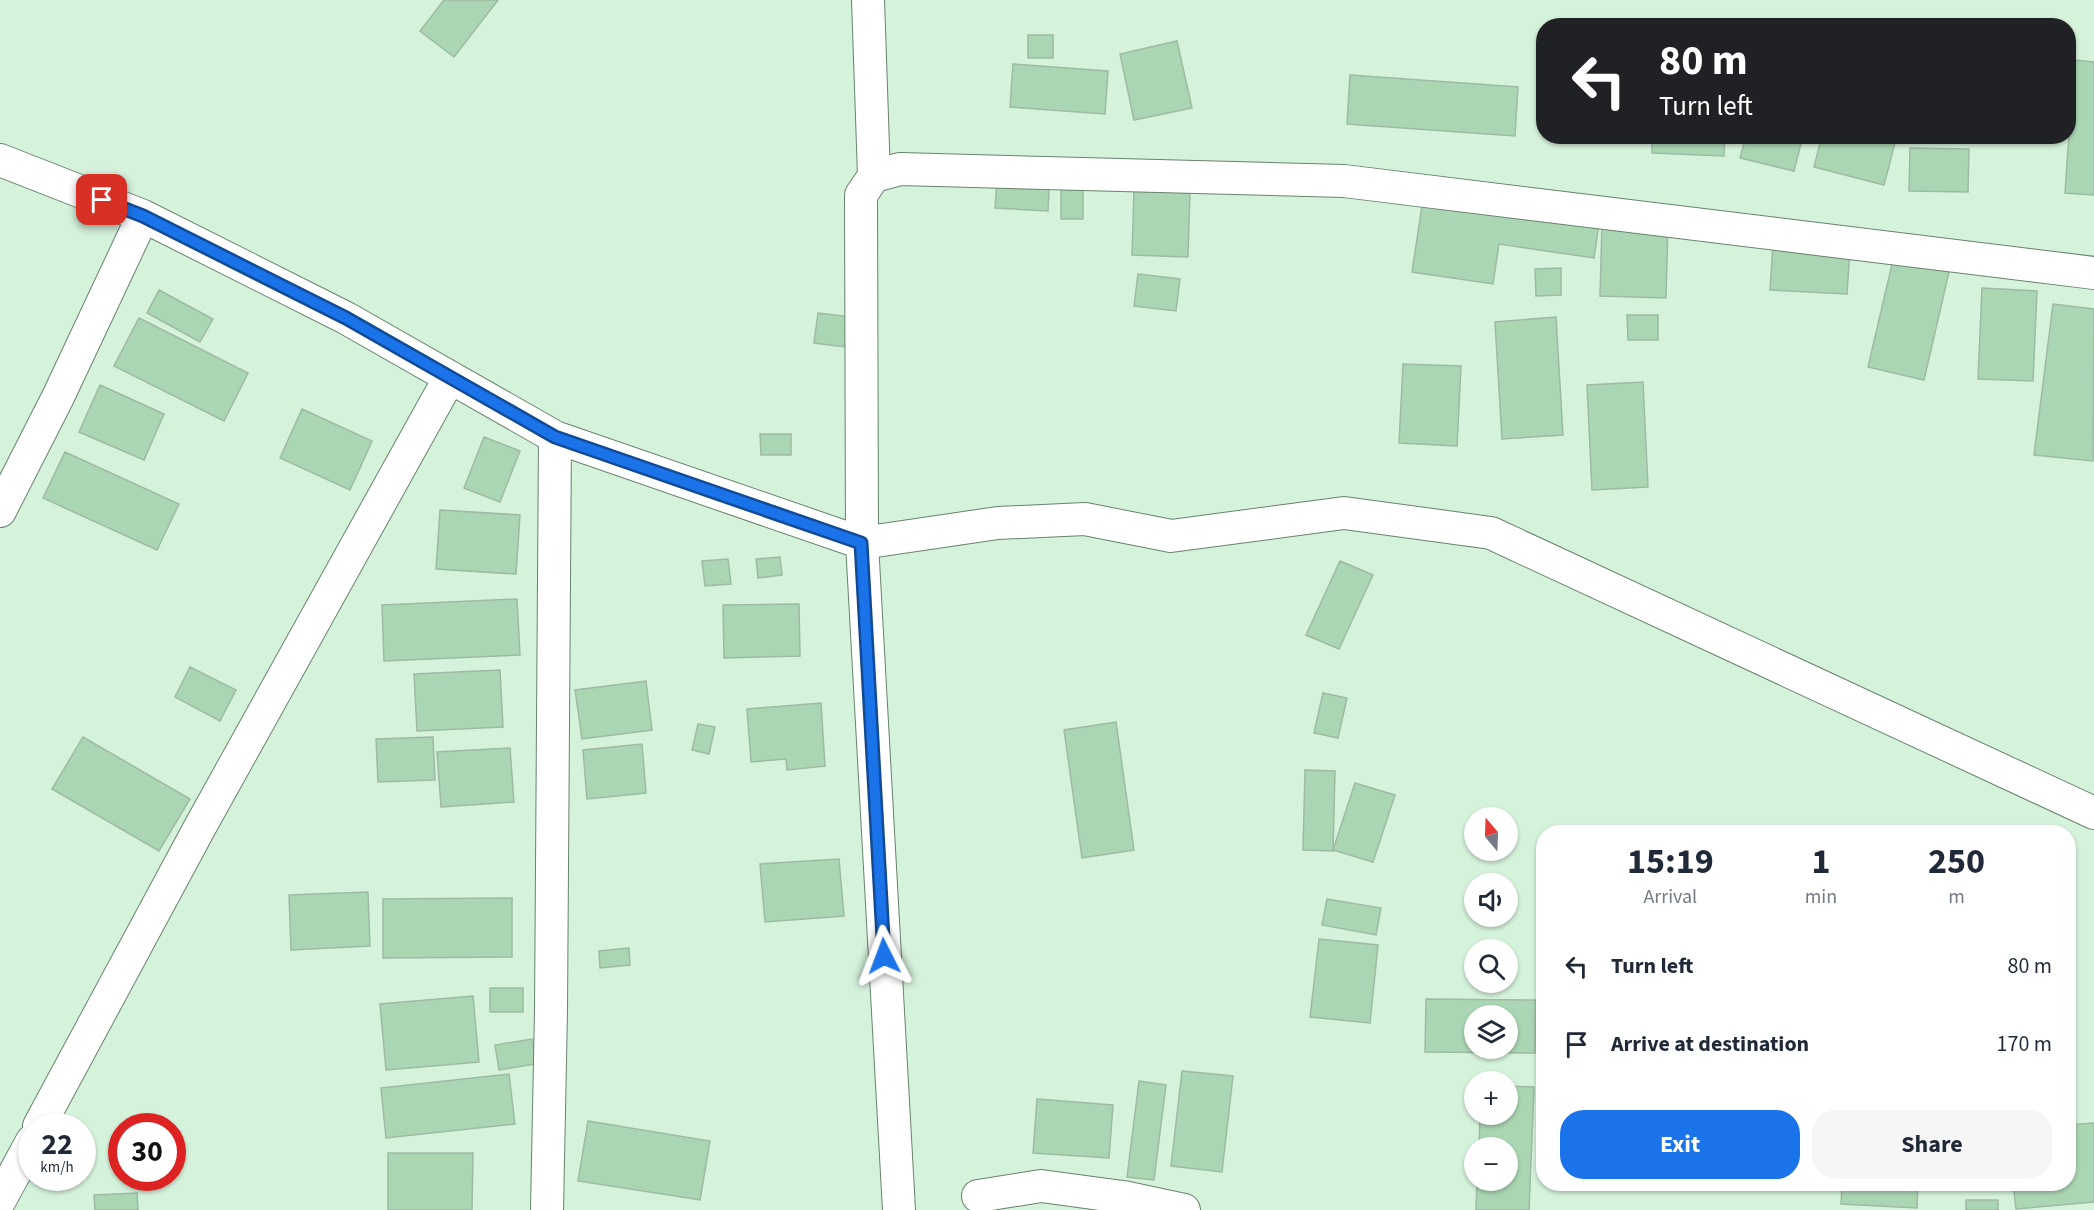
<!DOCTYPE html>
<html lang="en">
<head>
<meta charset="utf-8">
<style>
  :root { --surface:#fff; --page:#f6f6f7; --text:#1f2937; --muted:#747a83; --accent:#1a73e8 }
  body { margin:0; font-family:"Source Sans 3",sans-serif; background:var(--page); color:var(--text); height:100vh; display:flex; flex-direction:column; font-size:22px; white-space:nowrap }
  * { box-sizing:border-box; margin:0 }
  p { font-size:20px; color:var(--muted) }
  .icon { flex:none; width:33px; height:33px; fill:none; stroke:currentColor; stroke-width:2; stroke-linecap:round; stroke-linejoin:round }
  .map { position:relative; flex:1; overflow:hidden }
  .sheet { position:absolute; left:1536px; top:825px; width:540px; height:366px; display:flex; flex-direction:column; background:var(--surface); border-radius:24px; box-shadow:0 2px 4px #0004 }
  .sheet>* { flex:none }
  .top-card { position:absolute; left:1536px; top:18px; width:540px; height:126px; border-radius:24px; box-shadow:0 2px 4px #0004; background:#202124; color:#fff; overflow:hidden }
  .needle { width:39px; rotate:341deg }
  .buttons { position:absolute; left:1464px; top:807px; display:grid; gap:12px }
  .buttons a { display:grid; place-items:center; width:54px; height:54px; border-radius:50%; background:var(--surface); box-shadow:0 2px 4px #0004; font-size:30px }
  .speed { position:absolute; left:18px; top:1113px; display:flex; gap:12px; font-size:30px; font-weight:700; text-align:center }
  .speed>* { display:grid; place-content:center; width:78px; height:78px; border-radius:50%; background:var(--surface); box-shadow:0 2px 4px #0004; line-height:1 }
  .speed small { font-size:15px; font-weight:400 }
  .speed .limit { border:9px solid #d22; background:#fff; color:#111 }
  .pin { position:absolute; display:grid; place-items:center; width:51px; height:51px; color:#fff; margin:-26px; border-radius:12px; box-shadow:0 3px 9px #0006 }
  .me { position:absolute; width:66px; margin:-33px; rotate:357deg; stroke-linejoin:round; filter:drop-shadow(0 0 4px #0008) }
  .turn { display:flex; align-items:center; gap:21px; height:126px; padding:0 24px; font-size:27px }
  .turn .icon { width:78px; height:78px; stroke-width:2.5 }
  .turn b { display:block; font-size:42px; line-height:51px }
  .eta { display:flex; justify-content:space-evenly; align-items:center; height:102px; text-align:center }
  .eta b { font-size:36px; font-weight:700; line-height:42px }
  .primary-button { display:flex; gap:12px; margin-top:auto; padding:12px 24px }
  .primary-button a { flex:1; height:69px; border-radius:24px; background:var(--accent); color:#fff; font-size:24px; font-weight:700; line-height:69px; text-align:center }
  .primary-button a+a { background:var(--page); color:var(--text) }
  ul { padding:0; list-style:none }
  li { display:flex; align-items:center; gap:18px; height:78px; padding:0 24px }
  li div { flex:1 }
  li b { display:block; font-size:22px }
  li em { font-style:normal }
  .map>svg:first-child { display:block }
  .building { fill:#aad6b3; stroke:#9ebaa3; stroke-width:1.5; fill-rule:evenodd }
  .lines { fill:none; stroke-linecap:round; stroke-linejoin:round }
  .minor-casing { stroke:#68836e; stroke-width:34 }
  .minor { stroke:#fff; stroke-width:32 }
  .route-casing { stroke:#114b97; stroke-width:15 }
  .route { stroke:#1a73e8; stroke-width:10 }
</style>
</head>
<body>
<div class="map">
<svg width="2094" height="1210" viewBox="0 0 2094 1210">
  <rect width="100%" height="100%" fill="#d5f2db"/>
  <path class="building" d="M444,0H498L454,57L420,31Z
    M1028,35H1053V58H1028Z
    M1177,41L1192,108L1134,120L1120,54Z
    M2074,60L2094,62V195L2065,193Z
    M1013,64L1108,71L1105,114L1010,107Z
    M1350,75L1518,87L1515,136L1347,124Z
    M1597,136H1630L1629,141Z
    M1652,136H1725L1724,156L1652,153Z
    M1746,136H1803L1794,171L1740,158Z
    M1822,136H1886L1896,139L1884,185L1814,167Z
    M1910,148L1969,149L1968,192L1909,191Z
    M998,166L1050,169L1048,211L995,208Z
    M1083,175V219H1061V176Z
    M1134,190L1190,191L1188,257L1132,255Z
    M1423,199L1599,224L1594,258L1499,244L1493,284L1412,272Z
    M1602,223L1668,226L1666,298L1600,296Z
    M1773,244L1850,248L1847,294L1770,290Z
    M1893,260L1949,272L1924,380L1868,367Z
    M1561,268V295L1536,296L1535,269Z
    M1138,274L1180,279L1176,311L1134,306Z
    M1982,288L2037,291L2033,381L1978,379Z
    M159,290L213,319L200,342L147,313Z
    M2053,304L2094,309L2093,461L2034,455Z
    M818,313L858,318L854,348L814,343Z
    M1627,315H1658V340H1628Z
    M1556,317L1563,435L1502,439L1495,322Z
    M139,318L248,373L224,421L114,366Z
    M1403,364L1461,366L1457,446L1399,443Z
    M1643,382L1648,487L1592,490L1587,385Z
    M100,385L164,414L144,460L79,432Z
    M302,409L372,441L350,490L280,458Z
    M760,434H791V455H761Z
    M484,437L520,451L500,502L464,488Z
    M65,452L179,504L157,550L43,498Z
    M440,510L520,515L516,574L436,569Z
    M780,557L782,575L758,578L756,559Z
    M728,559L731,584L705,586L702,561Z
    M1340,561L1373,575L1339,649L1306,635Z
    M517,599L520,655L384,661L382,605Z
    M799,604L800,656L724,658L723,605Z
    M190,667L236,690L220,721L175,697Z
    M500,670L503,727L417,731L414,674Z
    M646,681L652,730L582,739L575,690Z
    M1323,693L1347,698L1338,738L1314,733Z
    M821,703L825,766L787,770L786,759L751,762L747,709Z
    M1116,722L1134,850L1082,858L1064,730Z
    M698,724L715,727L709,754L692,750Z
    M83,737L190,799L159,851L52,789Z
    M433,737L435,780L378,782L376,739Z
    M642,744L646,793L587,799L583,750Z
    M510,748L514,802L441,807L437,752Z
    M1305,770L1335,771L1333,851L1303,850Z
    M1355,783L1395,795L1373,862L1333,850Z
    M839,859L844,916L765,922L760,864Z
    M368,892L370,946L291,950L289,895Z
    M512,898V957L383,958V899Z
    M1327,899L1381,908L1376,935L1322,925Z
    M1319,939L1378,945L1370,1023L1310,1017Z
    M629,948L630,965L600,968L599,951Z
    M490,988H523V1012H490Z
    M473,996L479,1062L386,1070L380,1004Z
    M1426,999L1536,1000L1535,1053L1425,1052ZM1474,1016H1508V1048H1474Z
    M532,1039L536,1064L499,1070L495,1045Z
    M1182,1071L1233,1076L1222,1172L1171,1166Z
    M509,1074L515,1124L386,1138L381,1088Z
    M1139,1081L1166,1085L1154,1180L1127,1177Z
    M1508,1086L1534,1087L1529,1210H1476L1477,1180H1508V1148H1479L1480,1114H1508Z
    M1037,1099L1113,1105L1109,1158L1033,1153Z
    M588,1121L710,1141L700,1200L578,1181Z
    M2094,1123V1202L2016,1209L2013,1184H2068V1125Z
    M388,1153H473L472,1210H388Z
    M1842,1184H1918L1917,1208L1841,1204Z
    M137,1193L138,1210H95L94,1195Z
    M1966,1200H1998V1210H1966Z"/>
  <g class="lines">
    <defs>
      <path id="minor" d="M868,0L874,176
        M0,160L143,216L346,318L555,437L862,543L998,523L1085,519L1171,536L1344,513L1491,533L2094,813
        M0,511L58,397L143,216
        M39,1126L200,827L450,377
        M978,1196L1041,1186L1123,1197L1184,1210
        M0,1200L32,1141
        M547,1210L551,1011L555,437
        M899,1210L862,543L861,195L874,176L900,169L1344,181L2094,273"/>
    </defs>
    <use href="#minor" class="minor-casing"/>
    <use href="#minor" class="minor"/>
  </g>
  <g class="lines">
    <defs>
      <path id="route" d="M102,200L143,216L346,318L555,437L861,543L884,956"/>
    </defs>
    <use href="#route" class="route-casing"/>
    <use href="#route" class="route"/>
  </g>
</svg>
<div class="buttons">
<a><svg class="needle" viewBox="-14 -14 28 28"><path d="M0-13l5 13h-10z" fill="#e53935"/><path d="M0 13l5-13h-10z" fill="#747a83"/></svg></a>
<a><svg class="icon" aria-label="sound" viewBox="0 0 24 24"><path d="M4 9h4l5-4v14l-5-4H4zM17 9q2 3 0 6"/></svg></a>
<a><svg class="icon" aria-label="search" viewBox="0 0 24 24"><circle cx="10" cy="10" r="6"/><path d="M15 15l6 6"/></svg></a>
<a><svg class="icon" aria-label="layers" viewBox="0 0 24 24"><path d="M12 4l9 5-9 5-9-5zM3 14l9 5 9-5"/></svg></a>
<a>+</a>
<a>−</a>
</div>
<div class="speed"><div>22<small>km/h</small></div><div class="limit">30</div></div>
<div class="pin" style="left:102px;top:200px;background:#d93025"><svg class="icon" aria-label="arrive" viewBox="0 0 24 24"><path d="M6 21V4h12l-3 4 3 4H6"/></svg></div>
<svg class="me" style="left:884px;top:956px" viewBox="-20 -20 40 40"><path d="M0-17L14 15 0 8-14 15z" fill="#1a73e8" stroke="#fff" stroke-width="4"/></svg>
<div class="top-card">
<div class="turn"><svg class="icon" aria-label="left" viewBox="0 0 24 24"><path d="M17 20v-9H6M10 6l-5 5 5 5"/></svg><div><b>80 m</b>Turn left</div></div>
</div>
<section class="sheet">
<div class="eta">
<div><b>15:19</b><p>Arrival</p></div>
<div><b>1</b><p>min</p></div>
<div><b>250</b><p>m</p></div>
</div>
<ul>
<li><svg class="icon" aria-label="left" viewBox="0 0 24 24"><path d="M17 20v-9H6M10 6l-5 5 5 5"/></svg><div><b>Turn left</b></div><em>80 m</em></li>
<li><svg class="icon" aria-label="arrive" viewBox="0 0 24 24"><path d="M6 21V4h12l-3 4 3 4H6"/></svg><div><b>Arrive at destination</b></div><em>170 m</em></li>
</ul>
<div class="primary-button"><a>Exit</a><a>Share</a></div>
</section>
</div>
</body>
</html>
